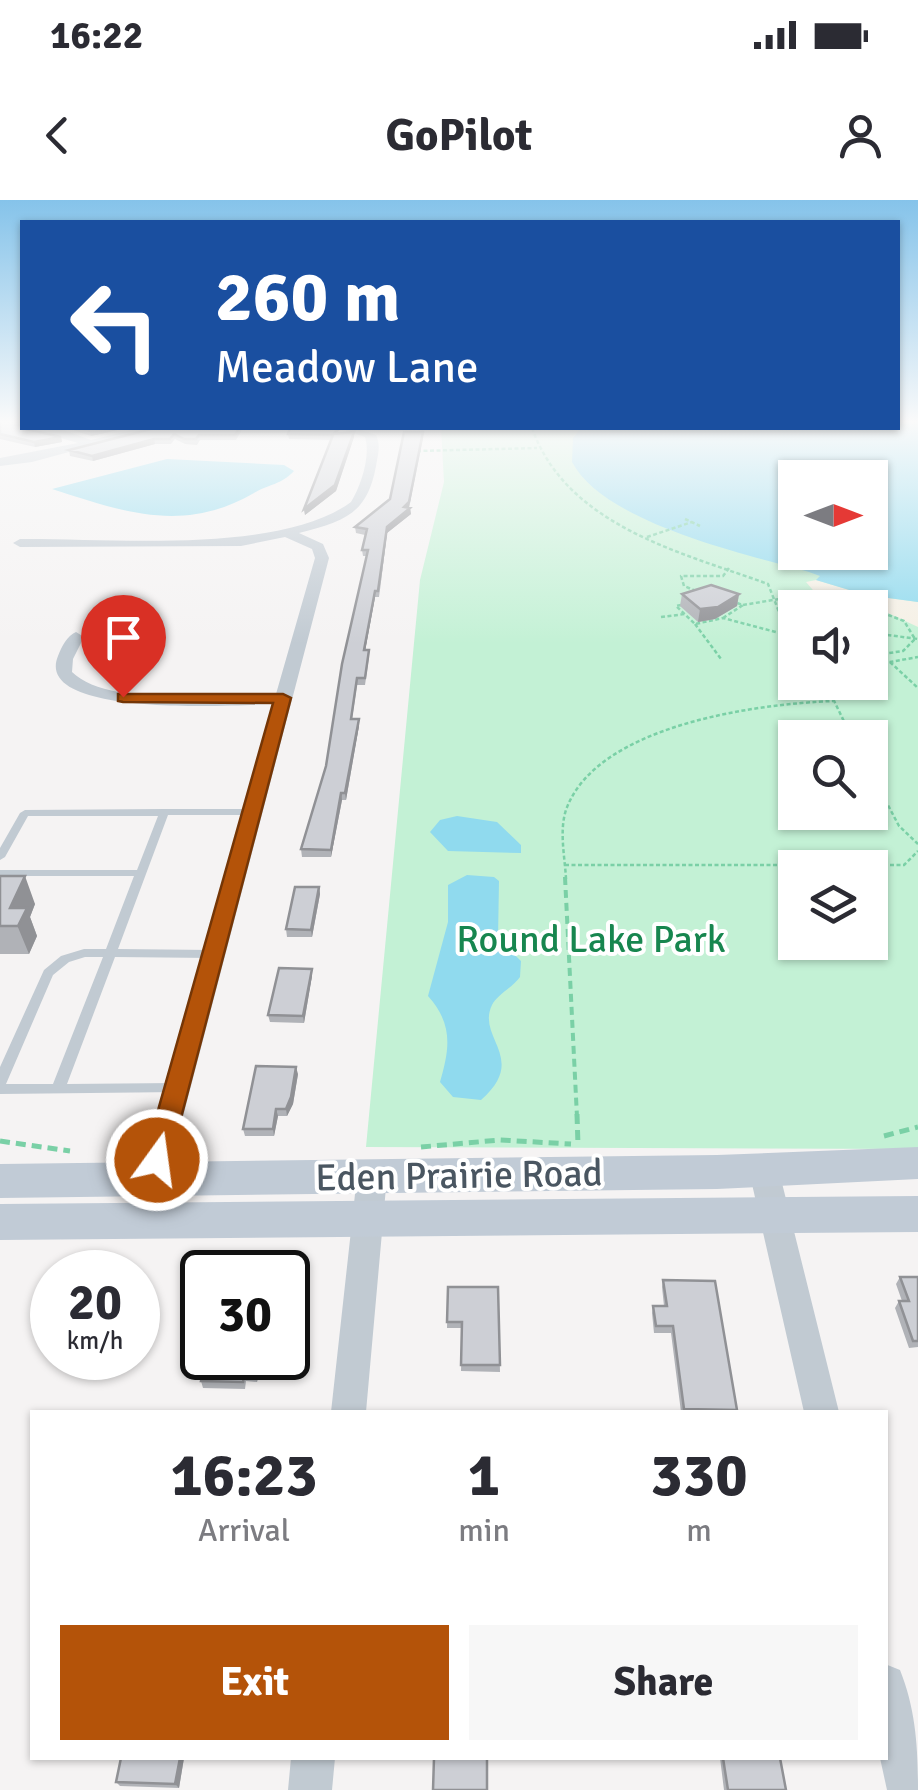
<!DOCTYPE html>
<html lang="en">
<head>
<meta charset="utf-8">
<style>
  :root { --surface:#fff; --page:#f7f7f7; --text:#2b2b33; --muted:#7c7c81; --accent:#b45309 }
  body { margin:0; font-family:Signika,sans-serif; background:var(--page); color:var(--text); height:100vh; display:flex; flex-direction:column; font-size:38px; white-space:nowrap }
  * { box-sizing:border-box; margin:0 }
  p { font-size:32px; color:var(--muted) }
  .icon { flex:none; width:55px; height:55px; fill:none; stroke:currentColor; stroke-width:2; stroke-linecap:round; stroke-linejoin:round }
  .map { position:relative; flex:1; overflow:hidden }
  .panel { position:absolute; left:30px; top:1210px; width:858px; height:350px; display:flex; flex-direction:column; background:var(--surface); border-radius:0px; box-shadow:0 2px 8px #0004 }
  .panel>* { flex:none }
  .guide { position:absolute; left:20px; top:20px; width:880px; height:210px; border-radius:0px; box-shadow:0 2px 8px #0004; background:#1a4fa0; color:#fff; overflow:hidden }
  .needle { width:65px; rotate:90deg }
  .controls { position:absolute; left:778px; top:260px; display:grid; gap:20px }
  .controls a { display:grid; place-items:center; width:110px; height:110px; border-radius:0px; background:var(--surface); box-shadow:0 2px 8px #0004; font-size:50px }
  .speed { position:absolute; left:30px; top:1050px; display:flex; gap:20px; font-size:50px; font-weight:700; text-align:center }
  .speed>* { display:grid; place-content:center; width:130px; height:130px; border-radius:50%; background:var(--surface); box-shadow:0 2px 8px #0004; line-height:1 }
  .speed small { font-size:25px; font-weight:400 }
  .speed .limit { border:5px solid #111; border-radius:15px; background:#fff; color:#111 }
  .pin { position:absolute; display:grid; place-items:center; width:85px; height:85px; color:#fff; margin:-102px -42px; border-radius:50% 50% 50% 0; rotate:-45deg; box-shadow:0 0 10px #0007 }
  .pin .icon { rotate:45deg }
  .me { position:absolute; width:110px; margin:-55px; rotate:14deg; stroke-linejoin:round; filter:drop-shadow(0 0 8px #0008) }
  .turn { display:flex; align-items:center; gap:35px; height:210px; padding:0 30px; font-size:45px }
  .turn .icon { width:130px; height:130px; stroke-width:2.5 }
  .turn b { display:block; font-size:70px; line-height:85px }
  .eta { display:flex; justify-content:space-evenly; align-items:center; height:170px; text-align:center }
  .eta b { font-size:60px; font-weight:700; line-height:70px }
  .button { display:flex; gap:20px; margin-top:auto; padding:20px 30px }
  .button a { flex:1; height:115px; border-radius:0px; background:var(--accent); color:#fff; font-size:40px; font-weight:700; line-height:115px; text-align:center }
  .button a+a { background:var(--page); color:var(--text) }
  .status { display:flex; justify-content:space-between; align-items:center; height:70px; padding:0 50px; background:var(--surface); direction:ltr }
  .status svg { height:28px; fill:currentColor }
  header { display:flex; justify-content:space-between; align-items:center; height:130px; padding:0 30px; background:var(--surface); font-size:45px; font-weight:700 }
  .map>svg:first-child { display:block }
  .green { fill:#c3f1d5; fill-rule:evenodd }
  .sand { fill:#f5f0e5 }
  .water { fill:#90daee; fill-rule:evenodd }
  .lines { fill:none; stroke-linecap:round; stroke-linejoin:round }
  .path-far2 { stroke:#7ad0a6; stroke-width:2.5; stroke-dasharray:4 2.5; stroke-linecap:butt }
  .path-far1 { stroke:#7ad0a6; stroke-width:4; stroke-dasharray:8 5; stroke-linecap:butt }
  .path { stroke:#7ad0a6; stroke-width:5; stroke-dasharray:10 6; stroke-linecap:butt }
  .lane { fill:#c1cad2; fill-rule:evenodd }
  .street { fill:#c1cad2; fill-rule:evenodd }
  .secondary { fill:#c1cbd6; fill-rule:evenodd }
  .wall { fill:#b0b2b7 }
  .shaded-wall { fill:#909195 }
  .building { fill:#cdcfd5; stroke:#909195; stroke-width:2.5 }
  .route { fill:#b45309; stroke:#753606; stroke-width:2.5 }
  .labels { text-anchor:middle; stroke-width:8; stroke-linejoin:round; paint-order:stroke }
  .park-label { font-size:38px; fill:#17864f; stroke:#fff }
  .street-label { font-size:38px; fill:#4a5661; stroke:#fff }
</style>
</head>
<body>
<div class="status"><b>16:22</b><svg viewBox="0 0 49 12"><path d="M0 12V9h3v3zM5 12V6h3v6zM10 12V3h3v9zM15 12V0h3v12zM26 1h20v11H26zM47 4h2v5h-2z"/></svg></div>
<header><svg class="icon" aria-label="back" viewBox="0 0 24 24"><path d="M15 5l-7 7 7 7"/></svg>GoPilot<svg class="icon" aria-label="person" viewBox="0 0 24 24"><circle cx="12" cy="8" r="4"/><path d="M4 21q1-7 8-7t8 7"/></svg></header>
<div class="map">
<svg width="918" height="1590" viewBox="0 0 918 1590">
  <rect width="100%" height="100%" fill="#f5f3f3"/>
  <path class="green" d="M898,221H918V949L366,947L420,380L444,282L441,228H898ZM795,278H870V352H795ZM795,408H870V482H795ZM795,538H870V612H795ZM795,668H870V742H795Z"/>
  <path class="sand" d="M816,380L866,395L918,402V427L875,407L825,404L806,382Z"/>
  <path class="water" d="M898,221H918V402L866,395L816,380L820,376L809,372C745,354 604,323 572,262L573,238L581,228H898ZM795,278H870V352H795Z
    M167,259L284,265L294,271C281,285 269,284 254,293C183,334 124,312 52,289Z
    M457,616L497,622L521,645V653L448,651L430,632L440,620Z
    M467,675L494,677L499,681L498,739L521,761L520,777C513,787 497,795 492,805C476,838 529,858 481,900L453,897L440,882C450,848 453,824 428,796L448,722V685Z"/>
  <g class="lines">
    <path class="path-far2" d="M532,228C567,326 680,352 768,384L785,427L795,439
      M417,251L537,248
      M685,319L700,326
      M647,337L692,322
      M696,391L684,386L681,376H723L729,368
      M681,405L676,406L695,424L723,418L787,435
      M743,405L779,399L813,408
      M815,408L837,404L869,408
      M870,408L904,421L915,439
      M661,417L685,414
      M723,418L743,405L737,403
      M695,424L721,459
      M870,429L873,433L918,439
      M870,456L903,451L915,439
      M870,460L890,462L918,457
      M890,462L918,488
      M825,482L852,538
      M870,571L899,626L918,644
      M565,665H904L918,651
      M566,679C565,658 559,631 566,610C596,525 757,504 833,501"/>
    <path class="path-far1" d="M565,677L577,917"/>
    <path class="path" d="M577,914L578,945
      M884,936L918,927
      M0,941L70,951
      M421,947L500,940L571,944"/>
    <path class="lane" d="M164,609H251L256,612L251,615H168L118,749L212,750L218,754L212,758L115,757L67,884L175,883L180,884L182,888L180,892L0,894V867L44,770L61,756L84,749H106L134,676H0V670H137L158,616H28L5,657L0,660V648L20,613L25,610ZM85,757H103L53,884H6L53,775L69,762Z"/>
    <path class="street" d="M26,228L61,229L91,240L140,228H158L32,262L0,266V258L78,243Z
      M339,228H355L376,235C381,246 378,254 376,266C367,315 344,321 299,333L323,344L329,358L156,1020L152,1029L141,1033L130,1029L126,1020L273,504C241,505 32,519 58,456C62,446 67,436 76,432L84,437L73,459L72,472C108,508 226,494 276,494L315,358L312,349L285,337L241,346L20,347L13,343L20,339C109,338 279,355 351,302C361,286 371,255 365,237Z
      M764,959L774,963L779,971L839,1212H804L749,971L754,963Z
      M372,964L382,968L387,976L366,1212H331L357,976L362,968Z
      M885,1464L900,1470C916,1510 918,1548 918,1590H887L880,1558H885Z
      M291,1558H335L332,1590H288Z"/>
    <path class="secondary" d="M918,947V979L717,989L0,998V964L717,955Z
      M918,996V1032L0,1040V1004Z"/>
  </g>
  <path class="wall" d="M0,221L61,237L62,242L35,247L0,239Z
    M67,228H126L91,236Z
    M155,228H243L236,240H200L197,245L185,244L175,239L171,244H155L93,261L70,256L69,250Z
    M340,232L339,234L354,232V237L336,291L305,315L304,309L331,240L289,239L288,234Z
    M423,238L409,308H410L411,314L387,333L379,397H375L365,450L369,457L365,485H357L352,519H359V526L346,600H342L331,657H302L301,649L326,566L367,356H363L362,350L365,335L356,333L355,327L390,299Z
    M682,394H739L737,406L715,419L698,422L680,406Z
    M0,676L35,704L30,717L37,736L29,754H0Z
    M319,687L320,694L312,737H287L286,729Z
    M312,769V776L304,823L270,822L268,815Z
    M298,874L293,904L287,916H278L274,936H245L243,929Z
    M900,1077H918V1147L909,1148L895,1108L899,1101H902L896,1084Z
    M663,1080L737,1210L736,1212H681L671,1133H654L652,1113L653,1106H664L662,1087Z
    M448,1087H498L500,1172L461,1171L462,1128H447Z
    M261,1158L257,1182L246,1181L245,1189L203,1188L201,1181Z
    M121,1558H184L179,1588L120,1586L116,1582Z
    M720,1558H780L786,1590H724Z"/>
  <path class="shaded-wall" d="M105,228H126L91,236L90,231Z
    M354,232V237L336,291L305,315L304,309Z
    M423,232L409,307H404Z
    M61,237L62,242L35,247L34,242Z
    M154,239L155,244L93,261L92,256Z
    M410,308L411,314L387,333L379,397L387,327Z
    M375,391V397L364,457V450Z
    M739,394L737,406L715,419L698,422L700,409Z
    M359,519V526L346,600L345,593Z
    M341,593L342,600L331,657V650Z
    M25,676L35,704L30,717L37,736L29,754L10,708Z
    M319,687L320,694L312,737L311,730Z
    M312,769V776L304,823L303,816Z
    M296,867L298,874L293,904L287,916L286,909Z
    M276,909L278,916L274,936L273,929Z
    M259,1158H261L257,1182L256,1175Z
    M180,1558H184L179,1588L175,1584Z"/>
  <path class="building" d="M0,221H22V228L61,237L34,242L0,234Z
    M80,228H105L90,231Z
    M155,228H239L235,235H199L196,239H184L174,234L170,239H154L92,256L69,250Z
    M290,228H340L333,234L354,232L335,285L304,309L333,235L288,234Z
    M404,232H423L409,302L404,307L410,308L387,327L378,391H375L364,450H369L365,478H357L351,519H359L345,593H341L331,650L301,649L326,566L342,464L368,350H362L367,329L355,327L390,299Z
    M711,385L739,394L718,407L700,409L682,394Z
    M0,676H25L10,708H27L18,726H0Z
    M295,687H319L311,730L286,729Z
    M279,768L312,769L303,816L268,815Z
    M256,866L296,867L291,897L286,909H276L273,929H243Z
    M900,1077H918V1141H913L899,1101H909Z
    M663,1080L715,1081L737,1210L684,1209L673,1126H656L653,1106H667Z
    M448,1087H498L500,1165H461L462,1122H447Z
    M206,1158H259L256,1175H244L243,1182L201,1181Z
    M121,1558H180L175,1584L116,1582Z
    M434,1558H487V1590H433Z
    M723,1558H780L786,1590H728Z"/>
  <linearGradient id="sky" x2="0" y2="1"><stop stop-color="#85c3ea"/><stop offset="0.5" stop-color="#fafafa"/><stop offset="1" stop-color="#fafafa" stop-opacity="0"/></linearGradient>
  <rect width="918" height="444" fill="url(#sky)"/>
  <path class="route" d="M118,494H283L291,498L170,960L166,968L157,971L147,968L144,960L273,503L123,502L118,501Z"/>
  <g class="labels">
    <g class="park-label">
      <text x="591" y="752">Round Lake Park</text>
    </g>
    <g class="street-label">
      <text transform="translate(459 975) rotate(-1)" y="13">Eden Prairie Road</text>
    </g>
  </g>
</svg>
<div class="controls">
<a><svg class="needle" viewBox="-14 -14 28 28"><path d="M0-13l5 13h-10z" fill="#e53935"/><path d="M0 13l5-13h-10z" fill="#7c7c81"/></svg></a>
<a><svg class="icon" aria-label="sound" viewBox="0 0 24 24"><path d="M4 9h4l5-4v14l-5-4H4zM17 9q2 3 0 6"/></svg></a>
<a><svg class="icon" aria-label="search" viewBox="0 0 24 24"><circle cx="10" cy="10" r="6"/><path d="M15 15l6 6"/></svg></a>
<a><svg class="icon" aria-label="layers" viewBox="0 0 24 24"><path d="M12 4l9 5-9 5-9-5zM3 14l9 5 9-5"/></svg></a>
</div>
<div class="speed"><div>20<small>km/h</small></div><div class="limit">30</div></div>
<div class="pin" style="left:123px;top:497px;background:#d93025"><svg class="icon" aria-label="arrive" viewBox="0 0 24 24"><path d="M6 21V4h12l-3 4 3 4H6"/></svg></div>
<svg class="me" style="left:157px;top:960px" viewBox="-20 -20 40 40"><circle r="17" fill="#b45309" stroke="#fff" stroke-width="3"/><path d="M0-11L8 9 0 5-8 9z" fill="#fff"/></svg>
<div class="guide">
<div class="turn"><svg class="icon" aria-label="left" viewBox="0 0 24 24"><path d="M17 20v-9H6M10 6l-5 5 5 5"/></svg><div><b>260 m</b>Meadow Lane</div></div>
</div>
<section class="panel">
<div class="eta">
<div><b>16:23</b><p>Arrival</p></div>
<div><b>1</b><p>min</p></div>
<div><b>330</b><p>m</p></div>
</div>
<div class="button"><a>Exit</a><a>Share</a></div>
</section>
</div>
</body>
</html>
